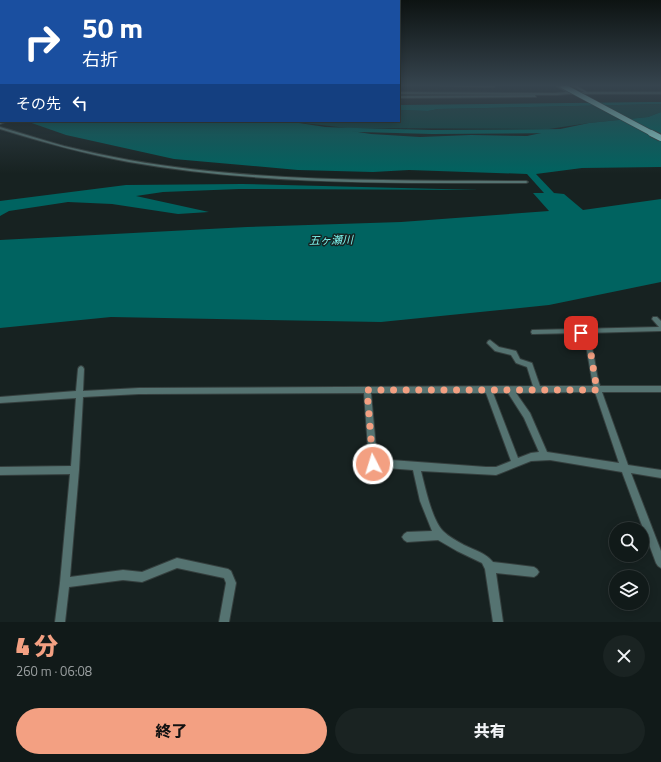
<!DOCTYPE html>
<html lang="ja">
<head>
<meta charset="utf-8">
<style>
  :root { --surface:#111a19; --page:#1a2322; --text:#f1f3f6; --muted:#9ca1a2; --line:#303838; --accent:#f3a082 }
  body { margin:0; font-family:"Titillium Web","Noto Sans JP",sans-serif; background:var(--page); color:var(--text); height:100vh; display:flex; flex-direction:column; font-size:15px; white-space:nowrap }
  * { box-sizing:border-box; margin:0 }
  p { font-size:13px; color:var(--muted) }
  .icon { flex:none; width:22px; height:22px; fill:none; stroke:currentColor; stroke-width:2; stroke-linecap:round; stroke-linejoin:round }
  .map { position:relative; height:622px; overflow:hidden }
  .sheet { display:flex; flex-direction:column; background:var(--surface); flex:1 }
  .sheet>* { flex:none }
  .banner { position:absolute; left:0px; top:0px; width:400px; height:122px; box-shadow:0 2px 10px #0003,0 0 0 1px var(--line); background:#1a4fa0; color:#fff; overflow:hidden }
  .fabs { position:absolute; left:609px; top:522px; display:grid; gap:8px }
  .fabs a { display:grid; place-items:center; width:40px; height:40px; border-radius:50%; background:var(--surface); box-shadow:0 2px 10px #0003,0 0 0 1px var(--line); font-size:20px }
  .pin { position:absolute; display:grid; place-items:center; width:34px; height:34px; color:#fff; margin:-17px; border-radius:8px; box-shadow:0 2px 6px #0006 }
  .me { position:absolute; width:44px; margin:-22px; rotate:355deg; stroke-linejoin:round; filter:drop-shadow(0 0 3px #0008) }
  .turn { display:flex; align-items:center; gap:14px; height:84px; padding:0 16px; font-size:18px }
  .turn .icon { width:52px; height:52px; stroke-width:2.5 }
  .turn b { display:block; font-size:28px; line-height:34px }
  .then { display:flex; align-items:center; height:38px; padding:0 16px; background:#0003; gap:8px; font-size:15px }
  .round { display:grid; place-items:center; flex:none; width:42px; height:42px; border-radius:21px; background:var(--page) }
  .overview { display:flex; align-items:center; justify-content:space-between; height:68px; padding:0 16px }
  h1 { font-size:24px; font-weight:800; line-height:30px; color:var(--accent) }
  .primary-button { display:flex; gap:8px; margin-top:auto; padding:8px 16px }
  .primary-button a { flex:1; height:46px; border-radius:24px; background:var(--accent); color:#111; font-size:16px; font-weight:800; line-height:46px; text-align:center }
  .primary-button a+a { background:var(--page); color:var(--text) }
  .map>svg:first-child { display:block }
  .green { fill:#0c4745 }
  .water { fill:#006360 }
  .lines { fill:none; stroke-linecap:round; stroke-linejoin:round }
  .river { fill:#006360; fill-rule:evenodd }
  .minor-casing { stroke:#353f3e; stroke-width:2 }
  .tertiary-casing { stroke:#353f3e; stroke-width:2 }
  .minor { fill:#557371; fill-rule:evenodd }
  .tertiary { fill:#557371; fill-rule:evenodd }
  .trunk-bridge-far1-casing { stroke:#353f3e; stroke-width:6; stroke-linecap:butt }
  .trunk-bridge-casing { stroke:#353f3e; stroke-width:8; stroke-linecap:butt }
  .trunk-bridge-far1 { stroke:#92dad6; stroke-width:5 }
  .trunk-bridge { stroke:#92dad6; stroke-width:6 }
  .route { stroke:#f3a082; stroke-width:7; stroke-dasharray:0 12.6 }
  .labels { text-anchor:middle; stroke-width:3; stroke-linejoin:round; paint-order:stroke }
  .water-label { font-size:11px; font-style:italic; fill:#7ef5ee; stroke:#172221 }
</style>
</head>
<body>
<div class="map">
<svg width="661" height="622" viewBox="0 0 661 622">
  <rect width="100%" height="100%" fill="#172221"/>
  <path class="green" d="M661,104V112L648,117L589,123L549,129L347,128L286,121H399V110L428,111L438,109Z"/>
  <path class="water" d="M650,102H661V104L438,109L428,111L399,110V105Z
    M661,112V167L582,168L536,174L554,193L564,194L583,210L661,199V282L549,305L381,322L111,317L0,328V240L247,227L401,222L549,211L533,193H544L527,174L409,170L373,172L298,170L174,159L66,135L26,121H286L371,134L420,137L471,135L527,136L589,123L648,117Z
    M242,184L481,190L239,189L163,192L136,196L209,212L178,214L112,204L68,202L9,211L0,216V201L126,185Z"/>
  <g class="lines">
    <path class="river" d="M320,127L432,130L569,129L573,131L569,133L432,134L323,131L319,129Z"/>
    <defs>
      <path id="minor" d="M440,86H495L494,87Z
        M556,86H560L570,92H584L573,86H577L587,92H661V94H569L557,95L399,94V92L555,93L566,92Z
        M2,121H7L0,124V122Z
        M0,127C21,133 42,140 64,146C85,151 107,156 129,160C259,183 394,180 526,181L528,182L526,183C394,183 259,185 129,162C85,154 42,142 0,129Z
        M653,317H657L661,321V331L585,333C596,349 594,368 600,386H661V392H602L628,465L661,470V478L631,473L661,551V568L658,566L656,563L622,472L550,460L531,461L496,475L421,471C425,487 432,520 443,531C449,537 457,541 464,545C474,550 486,553 493,562L534,567L537,569L539,572L537,575L534,577L496,573L503,622H493L485,569L482,563L457,551L438,540L407,542L404,540L402,537L404,534L407,532L432,531L420,501L413,470L373,467L370,466L369,463L364,393L139,394L83,397L79,470L70,577L123,570L142,572L177,558L228,569L231,571L236,583L229,622H219L226,583L224,578L177,568L142,582L123,580L69,587L65,622H55L60,583L70,474L0,475V467L71,466L76,398L0,403V397L76,391L78,369L79,367L81,366L83,367L84,369L83,391L139,388L533,386L527,367L516,363L511,355L495,351L487,343L488,341L490,340L499,347L516,351L520,359L532,363L540,386H593L587,351L583,340L578,333L534,334H532L531,332L532,330L659,327L652,319ZM595,392L619,463L547,452L530,413L516,393ZM371,393H486L511,461L496,467H486L377,459ZM493,393H508L524,418L539,452L531,453L518,458Z"/>
      <path id="tertiary" d="M535,95L536,97L399,98V96Z"/>
    </defs>
    <use href="#minor" class="minor-casing"/>
    <use href="#tertiary" class="tertiary-casing"/>
    <use href="#minor" class="minor"/>
    <use href="#tertiary" class="tertiary"/>
    <defs>
      <path id="trunk-bridge-far1" d="M563,86L653,134"/>
      <path id="trunk-bridge" d="M651,133L661,138"/>
    </defs>
    <use href="#trunk-bridge-far1" class="trunk-bridge-far1-casing"/>
    <use href="#trunk-bridge" class="trunk-bridge-casing"/>
    <use href="#trunk-bridge-far1" class="trunk-bridge-far1"/>
    <use href="#trunk-bridge" class="trunk-bridge"/>
  </g>
  <linearGradient id="sky" x2="0" y2="1"><stop stop-color="#0d1312"/><stop offset="0.49" stop-color="#36444e"/><stop offset="1" stop-color="#36444e" stop-opacity="0"/></linearGradient>
  <rect width="661" height="174" fill="url(#sky)"/>
  <g class="lines">
    <path class="route" d="M373,464L367,390H598C591,371 595,349 581,333"/>
  </g>
  <g class="labels">
    <g class="water-label">
      <text transform="translate(331 240) rotate(-1)" y="4">五ヶ瀬川</text>
    </g>
  </g>
</svg>
<div class="fabs">
<a><svg class="icon" aria-label="search" viewBox="0 0 24 24"><circle cx="10" cy="10" r="6"/><path d="M15 15l6 6"/></svg></a>
<a><svg class="icon" aria-label="layers" viewBox="0 0 24 24"><path d="M12 4l9 5-9 5-9-5zM3 14l9 5 9-5"/></svg></a>
</div>
<div class="pin" style="left:581px;top:333px;background:#d93025"><svg class="icon" aria-label="arrive" viewBox="0 0 24 24"><path d="M6 21V4h12l-3 4 3 4H6"/></svg></div>
<svg class="me" style="left:373px;top:464px" viewBox="-20 -20 40 40"><circle r="17" fill="#f3a082" stroke="#fff" stroke-width="3"/><path d="M0-11L8 9 0 5-8 9z" fill="#fff"/></svg>
<div class="banner">
<div class="turn"><svg class="icon" aria-label="right" viewBox="0 0 24 24"><path d="M7 20v-9h11M14 6l5 5-5 5"/></svg><div><b>50 m</b>右折</div></div>
<div class="then">その先<svg class="icon" aria-label="left" viewBox="0 0 24 24"><path d="M17 20v-9H6M10 6l-5 5 5 5"/></svg></div>
</div>
</div>
<section class="sheet">
<div class="overview"><div><h1>4 分</h1><p>260 m · 06:08</p></div><a class="round"><svg class="icon" aria-label="close" viewBox="0 0 24 24"><path d="M6 6l12 12M18 6L6 18"/></svg></a></div>
<div class="primary-button"><a>終了</a><a>共有</a></div>
</section>
</body>
</html>
